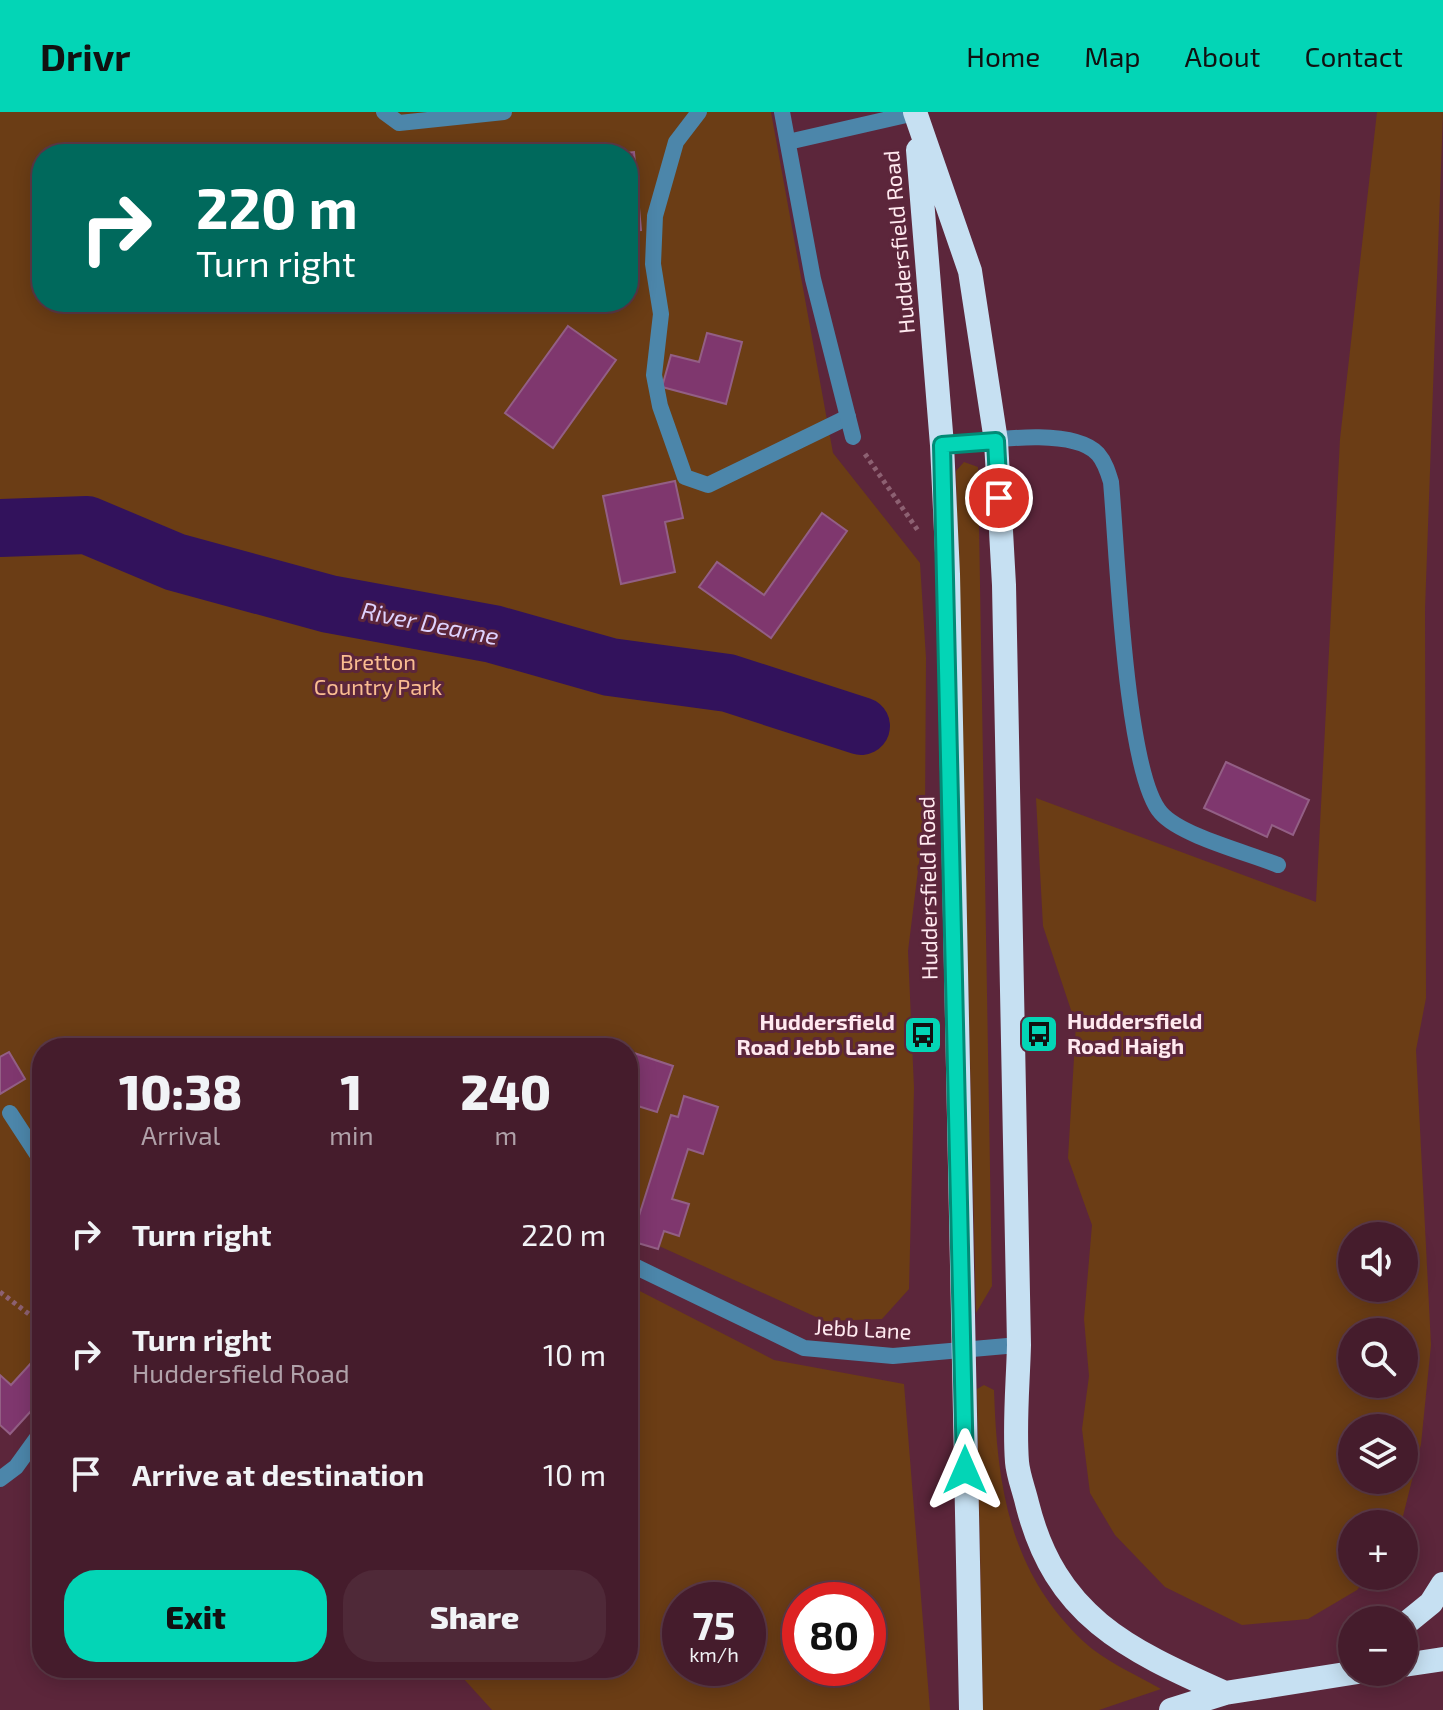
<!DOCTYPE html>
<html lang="en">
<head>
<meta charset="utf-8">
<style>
  :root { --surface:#451c2c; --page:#4f2938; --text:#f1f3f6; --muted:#b0a1a9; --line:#5d3a48; --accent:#03d5b6 }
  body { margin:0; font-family:"Exo 2",sans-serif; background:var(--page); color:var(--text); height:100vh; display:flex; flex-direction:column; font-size:30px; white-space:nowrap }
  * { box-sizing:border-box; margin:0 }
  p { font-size:26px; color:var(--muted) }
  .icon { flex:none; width:44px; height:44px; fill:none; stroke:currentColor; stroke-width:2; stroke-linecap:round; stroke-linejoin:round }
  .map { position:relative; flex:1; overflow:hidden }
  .details { position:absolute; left:32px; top:926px; width:606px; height:640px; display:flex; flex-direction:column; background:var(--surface); border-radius:32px; box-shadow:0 4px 20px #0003,0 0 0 2px var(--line) }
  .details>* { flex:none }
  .banner { position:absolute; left:32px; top:32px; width:606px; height:168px; border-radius:32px; box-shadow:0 4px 20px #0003,0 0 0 2px var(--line); background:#00695c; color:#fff; overflow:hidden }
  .controls { position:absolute; left:1338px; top:1110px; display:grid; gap:16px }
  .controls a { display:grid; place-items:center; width:80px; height:80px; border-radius:50%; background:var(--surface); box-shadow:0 4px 20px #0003,0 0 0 2px var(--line); font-size:40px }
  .speed { position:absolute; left:662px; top:1470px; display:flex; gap:16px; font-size:40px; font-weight:700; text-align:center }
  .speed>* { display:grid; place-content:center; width:104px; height:104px; border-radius:50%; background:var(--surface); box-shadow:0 4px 20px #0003,0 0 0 2px var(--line); line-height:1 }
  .speed small { font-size:20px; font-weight:400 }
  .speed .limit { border:12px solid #d22; background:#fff; color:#111 }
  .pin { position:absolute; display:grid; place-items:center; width:68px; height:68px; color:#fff; margin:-34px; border:4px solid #fff; border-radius:50%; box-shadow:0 2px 8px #0007 }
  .me { position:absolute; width:88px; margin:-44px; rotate:0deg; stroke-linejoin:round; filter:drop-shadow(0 0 6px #0008) }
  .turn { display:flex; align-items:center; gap:28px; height:168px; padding:0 32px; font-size:36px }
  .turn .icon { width:104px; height:104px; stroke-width:2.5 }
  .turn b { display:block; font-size:56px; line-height:68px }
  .eta { display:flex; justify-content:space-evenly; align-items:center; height:136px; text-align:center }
  .eta b { font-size:48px; font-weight:800; line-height:56px }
  .button { display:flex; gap:16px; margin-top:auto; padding:16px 32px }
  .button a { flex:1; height:92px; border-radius:32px; background:var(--accent); color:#111; font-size:32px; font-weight:800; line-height:92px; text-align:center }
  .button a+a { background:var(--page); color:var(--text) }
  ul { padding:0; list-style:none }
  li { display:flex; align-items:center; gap:24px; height:120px; padding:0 32px }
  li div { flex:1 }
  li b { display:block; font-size:30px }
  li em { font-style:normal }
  header { display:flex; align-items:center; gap:48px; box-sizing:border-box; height:112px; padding:0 40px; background:var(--accent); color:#111 }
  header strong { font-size:38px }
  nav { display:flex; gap:44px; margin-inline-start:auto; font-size:28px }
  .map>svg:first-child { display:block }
  .green { fill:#6b3d15; fill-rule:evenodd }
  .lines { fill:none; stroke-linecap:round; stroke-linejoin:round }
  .river { stroke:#32125c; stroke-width:58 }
  .building { fill:#7f376e; stroke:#935f85; stroke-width:2 }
  .path { stroke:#8d6172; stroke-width:5; stroke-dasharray:4 4; stroke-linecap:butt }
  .lane { stroke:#4c86aa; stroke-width:16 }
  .street { stroke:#4c86aa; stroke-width:16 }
  .highway { stroke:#c6e0f2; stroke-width:24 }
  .route-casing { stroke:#028a76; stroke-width:20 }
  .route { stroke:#03d5b6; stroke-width:14 }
  .labels { text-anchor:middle; stroke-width:6; stroke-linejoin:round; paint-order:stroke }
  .street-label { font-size:22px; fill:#ffe9ef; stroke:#5c263b }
  .park-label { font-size:22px; fill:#fabd91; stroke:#5c263b }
  .poi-label { font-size:22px; font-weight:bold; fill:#ffe9ef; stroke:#5c263b; text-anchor:start }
  .water-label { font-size:24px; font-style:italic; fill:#ded2fe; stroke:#5c263b }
</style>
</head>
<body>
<header>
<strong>Drivr</strong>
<nav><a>Home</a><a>Map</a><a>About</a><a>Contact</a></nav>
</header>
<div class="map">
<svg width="1443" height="1598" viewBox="0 0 1443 1598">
  <rect width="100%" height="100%" fill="#5c263b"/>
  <path class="green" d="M0,0H771L833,341L920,451L926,546L925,702L908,839L914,976L909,1177L882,1207L825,1209L628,1120V936H42V1276L0,1316ZM42,42H628V190H42Z
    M1377,0H1443L1425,497L1426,886L1416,938L1431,1233L1421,1332L1401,1412H1352V1464H1368L1357,1478L1308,1507L1242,1513L1165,1475L1115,1423L1090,1381L1082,1317L1089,1264L1084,1207L1092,1113L1068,1046L1076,913L1043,814L1036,686L1316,790L1340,327ZM1404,1124V1176H1352V1124ZM1352,1220H1404V1272H1352ZM1404,1316V1368H1352V1316Z
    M964,350L978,355L992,1174L976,1201L956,359Z
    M628,1173L774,1248L904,1272L930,1598H492L454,1556H628ZM748,1488V1556H680V1488ZM800,1488H868V1556H800Z
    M984,1273L994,1278C997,1373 1009,1459 1083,1529C1104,1549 1135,1562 1161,1577L1099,1598H983L977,1277Z"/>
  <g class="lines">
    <path class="river" d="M0,416L87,413L175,450L329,492L493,522L610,555L728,571L861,614"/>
  </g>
  <path class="building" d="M634,40L641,118L628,119V42H616Z
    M568,214L616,248L553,336L505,301Z
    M707,221L742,230L726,292L662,275L671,243L699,250Z
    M675,369L683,406L665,410L675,460L621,472L603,384Z
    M822,401L847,419L771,526L699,475L717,450L764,483Z
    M1226,650L1309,688L1293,723L1272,713L1267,725L1204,696Z
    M628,939L673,954L657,1000L628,991Z
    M9,940L25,967L0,982V945Z
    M684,984L718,995L703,1042L688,1037L672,1087L689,1092L679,1124L664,1119L658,1137L631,1129L671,1003L678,1005Z
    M42,1239V1287L10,1322L0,1313V1263L11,1273Z"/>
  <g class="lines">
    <path class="path" d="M865,342L919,420
      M0,1180L42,1212"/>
    <path class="lane" d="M384,0L399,11L504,0
      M699,0L676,30L655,104L653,152L661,202L654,263L660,294L685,365L708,373L848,305
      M942,333C979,330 1071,313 1098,342C1105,350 1108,360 1111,370C1117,434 1125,661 1161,701C1181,724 1249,741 1278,753
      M10,1001L42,1050"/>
    <path class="street" d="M782,0L813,167L853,325
      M788,30L915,1
      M628,1151L804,1236L893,1244L1019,1233
      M0,1367L16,1355L42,1319"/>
    <path class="highway" d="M915,0L970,159L996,329L1004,473L1019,1233C1018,1272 1014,1311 1017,1350C1018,1363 1024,1378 1027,1391C1055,1504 1126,1537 1225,1581
      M918,38L942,333L948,462L971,1598
      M1404,1513L1431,1491L1443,1472
      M1404,1553L1443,1547
      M1171,1598L1225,1581L1358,1560"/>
  </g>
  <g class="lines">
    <defs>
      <path id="route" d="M965,1358L942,333L996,329L999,386"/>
    </defs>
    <use href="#route" class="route-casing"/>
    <use href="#route" class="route"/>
  </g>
  <defs>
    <symbol id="bus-square" viewBox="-11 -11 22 22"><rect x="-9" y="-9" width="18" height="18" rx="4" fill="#03d5b6" stroke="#5c263b"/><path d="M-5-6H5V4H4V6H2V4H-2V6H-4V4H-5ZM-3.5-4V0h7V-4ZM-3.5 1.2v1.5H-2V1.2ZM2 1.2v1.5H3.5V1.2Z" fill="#111"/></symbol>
  </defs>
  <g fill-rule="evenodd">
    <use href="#bus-square" x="1017" y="900" width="44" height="44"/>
    <use href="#bus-square" x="901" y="901" width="44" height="44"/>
  </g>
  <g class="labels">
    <g class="street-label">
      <text transform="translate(899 130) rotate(-95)" y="8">Huddersfield Road</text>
      <text transform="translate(928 776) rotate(-91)" y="8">Huddersfield Road</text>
      <text transform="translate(863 1217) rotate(3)" y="8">Jebb Lane</text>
    </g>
    <g class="park-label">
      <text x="378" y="558">Bretton<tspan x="378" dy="25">Country Park</tspan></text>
    </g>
    <g class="poi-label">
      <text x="1067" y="917">Huddersfield<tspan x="1067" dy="25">Road Haigh</tspan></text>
      <text x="895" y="918" text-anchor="end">Huddersfield<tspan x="895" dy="25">Road Jebb Lane</tspan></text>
    </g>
    <g class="water-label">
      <text transform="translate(430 512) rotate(11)" y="8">River Dearne</text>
    </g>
  </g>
</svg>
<div class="controls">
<a><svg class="icon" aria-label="sound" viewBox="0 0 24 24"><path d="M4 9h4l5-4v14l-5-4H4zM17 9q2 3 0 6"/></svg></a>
<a><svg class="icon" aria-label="search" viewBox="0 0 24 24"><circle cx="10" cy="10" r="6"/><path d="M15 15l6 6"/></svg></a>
<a><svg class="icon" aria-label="layers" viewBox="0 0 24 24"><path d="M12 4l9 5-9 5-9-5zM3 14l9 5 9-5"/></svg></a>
<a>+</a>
<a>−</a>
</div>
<div class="speed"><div>75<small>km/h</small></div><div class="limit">80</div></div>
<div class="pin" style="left:999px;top:386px;background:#d93025"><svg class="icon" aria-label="arrive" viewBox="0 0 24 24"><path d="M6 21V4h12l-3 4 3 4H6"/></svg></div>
<svg class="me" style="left:965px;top:1358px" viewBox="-20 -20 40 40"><path d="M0-17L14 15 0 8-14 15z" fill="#03d5b6" stroke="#fff" stroke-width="4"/></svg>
<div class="banner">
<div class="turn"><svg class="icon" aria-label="right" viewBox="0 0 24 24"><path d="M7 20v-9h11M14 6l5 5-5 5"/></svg><div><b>220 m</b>Turn right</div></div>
</div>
<section class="details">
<div class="eta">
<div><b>10:38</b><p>Arrival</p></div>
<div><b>1</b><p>min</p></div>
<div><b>240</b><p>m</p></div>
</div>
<ul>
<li><svg class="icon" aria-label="right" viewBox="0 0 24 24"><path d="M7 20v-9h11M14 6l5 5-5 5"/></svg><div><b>Turn right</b></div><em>220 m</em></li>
<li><svg class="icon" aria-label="right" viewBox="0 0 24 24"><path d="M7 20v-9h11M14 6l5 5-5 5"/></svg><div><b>Turn right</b><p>Huddersfield Road</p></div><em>10 m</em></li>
<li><svg class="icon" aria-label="arrive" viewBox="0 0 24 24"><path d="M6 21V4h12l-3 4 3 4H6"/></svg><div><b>Arrive at destination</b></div><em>10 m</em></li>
</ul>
<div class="button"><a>Exit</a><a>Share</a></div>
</section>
</div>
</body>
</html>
